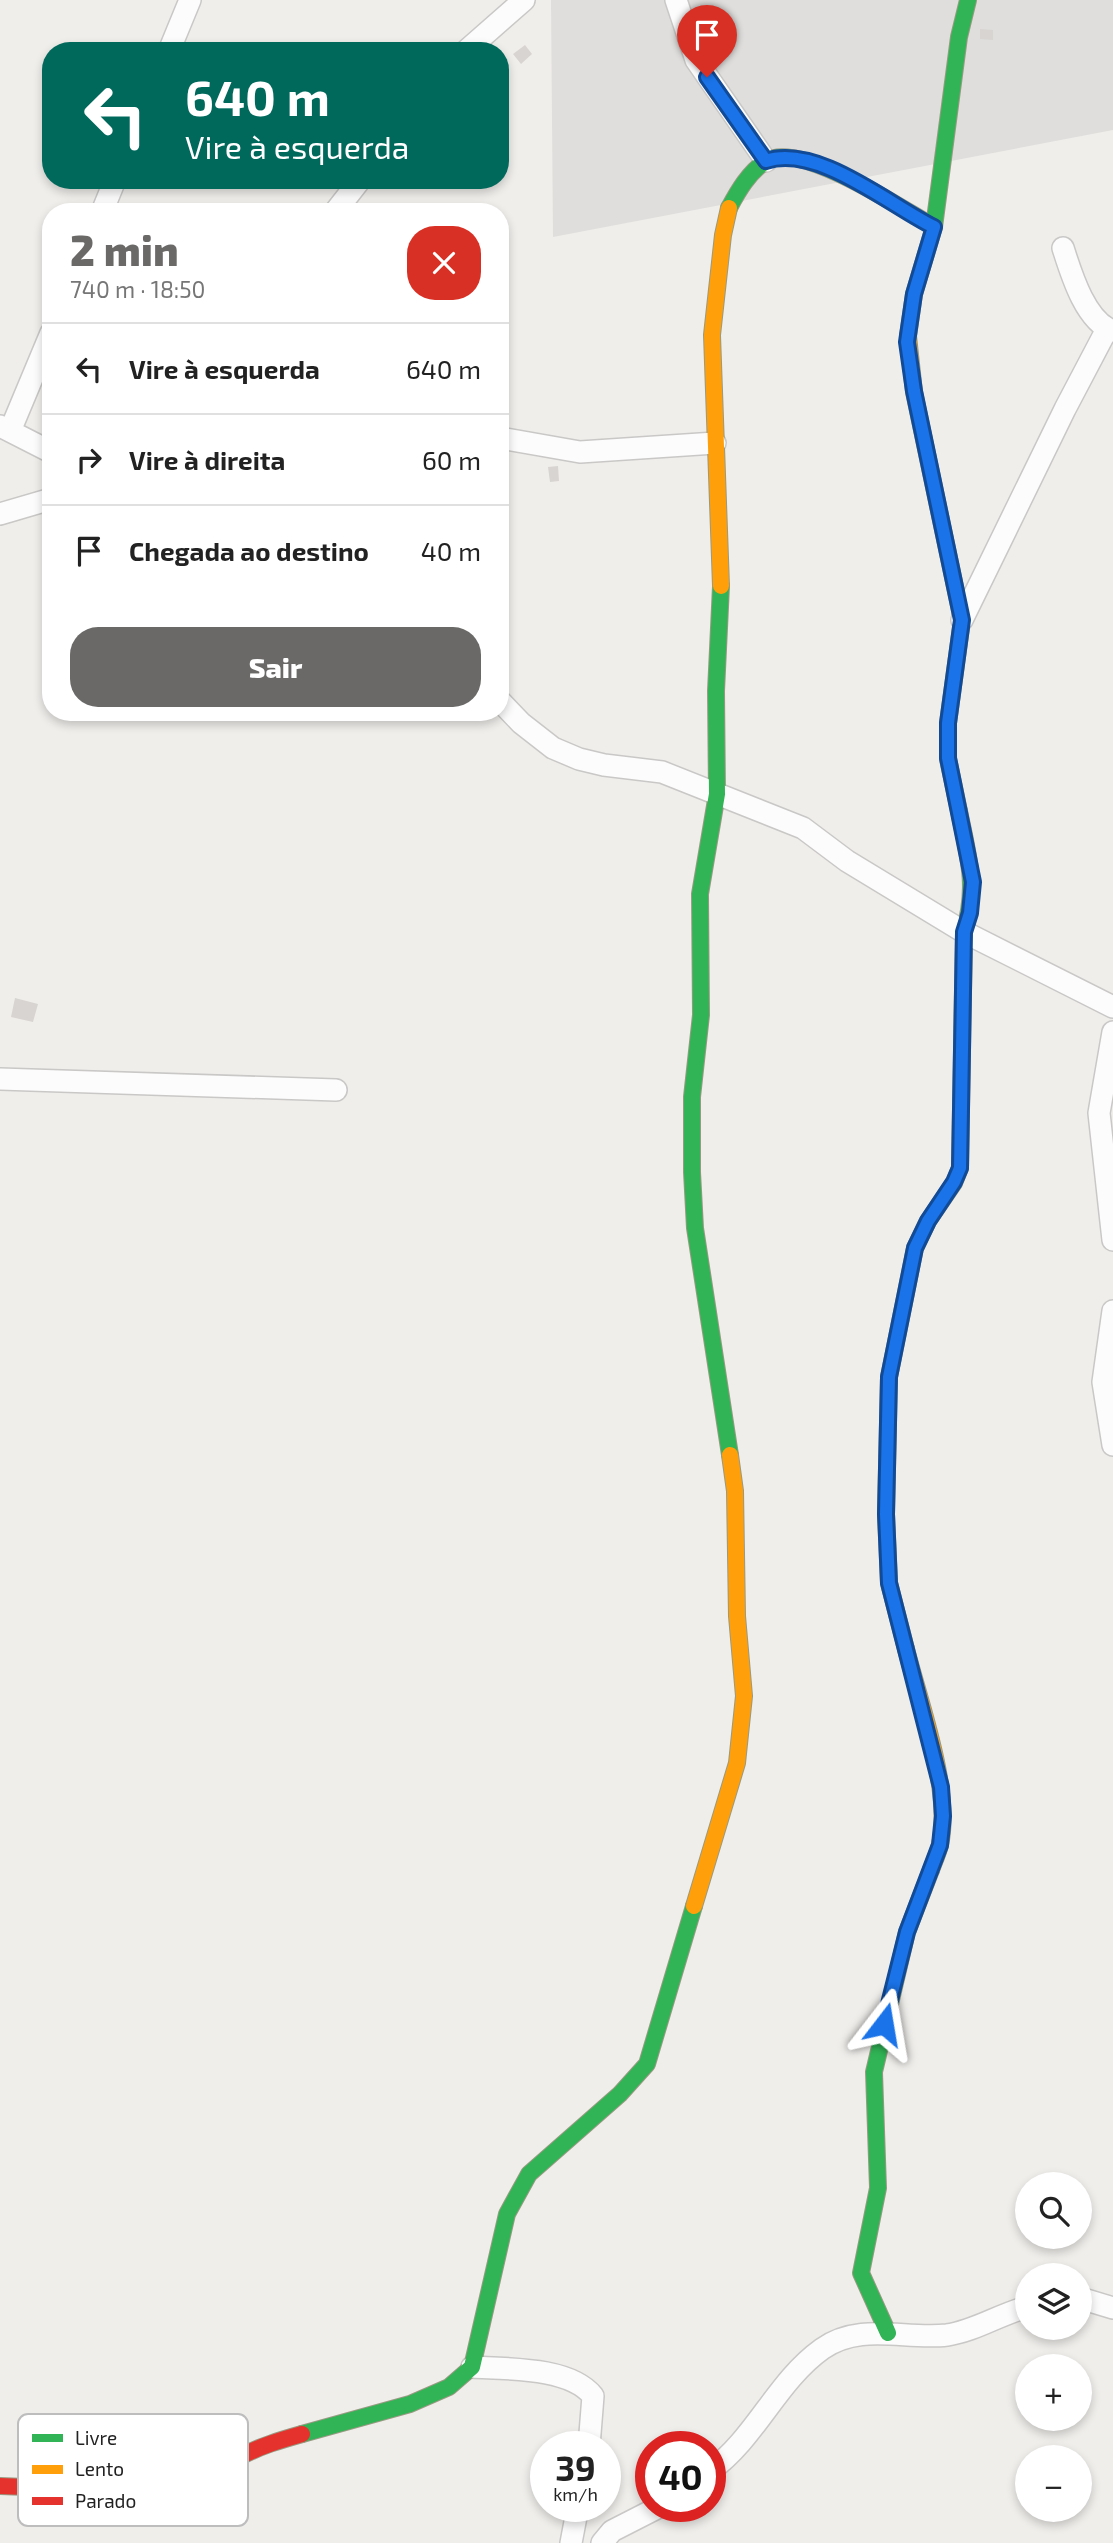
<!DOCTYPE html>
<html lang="pt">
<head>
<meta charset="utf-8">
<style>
  :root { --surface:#fff; --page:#f6f6f6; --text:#222; --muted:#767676; --line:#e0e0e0; --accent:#6a6968 }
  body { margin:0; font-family:"Exo 2",sans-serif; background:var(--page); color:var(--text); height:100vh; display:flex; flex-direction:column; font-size:26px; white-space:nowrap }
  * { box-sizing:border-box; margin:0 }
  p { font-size:23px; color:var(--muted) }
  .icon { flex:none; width:38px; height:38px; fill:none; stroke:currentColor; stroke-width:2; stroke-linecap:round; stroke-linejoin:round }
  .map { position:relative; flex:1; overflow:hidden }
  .sheet { position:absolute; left:42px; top:203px; width:467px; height:518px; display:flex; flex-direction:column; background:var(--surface); border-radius:28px; box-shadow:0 4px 10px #0003 }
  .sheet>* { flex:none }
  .guide { position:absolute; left:42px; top:42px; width:467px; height:147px; border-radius:28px; box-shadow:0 4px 10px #0003; background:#00695c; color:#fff; overflow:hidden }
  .buttons { position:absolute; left:1015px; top:2172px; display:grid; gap:14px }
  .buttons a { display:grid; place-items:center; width:77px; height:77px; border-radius:50%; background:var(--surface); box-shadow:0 4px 10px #0003; font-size:35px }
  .speed { position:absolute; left:530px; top:2431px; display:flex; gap:14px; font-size:35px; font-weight:700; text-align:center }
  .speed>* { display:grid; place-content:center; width:91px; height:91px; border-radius:50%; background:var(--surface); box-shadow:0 4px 10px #0003; line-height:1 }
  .speed small { font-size:18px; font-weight:400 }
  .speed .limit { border:10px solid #d22; background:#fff; color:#111 }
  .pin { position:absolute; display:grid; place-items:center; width:60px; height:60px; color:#fff; margin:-72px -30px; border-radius:50% 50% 50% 0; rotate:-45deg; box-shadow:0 0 7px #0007 }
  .pin .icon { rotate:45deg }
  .me { position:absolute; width:77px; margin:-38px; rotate:14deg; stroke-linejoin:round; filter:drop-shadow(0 0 5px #0008) }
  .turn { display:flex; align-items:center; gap:24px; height:147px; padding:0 28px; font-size:32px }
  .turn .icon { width:91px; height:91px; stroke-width:2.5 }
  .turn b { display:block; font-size:49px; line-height:60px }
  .round { display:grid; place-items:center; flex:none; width:74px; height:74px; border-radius:28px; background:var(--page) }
  .headline { display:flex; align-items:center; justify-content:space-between; height:119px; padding:0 28px }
  h1 { font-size:42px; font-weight:800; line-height:52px; color:var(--accent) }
  .primary-button { display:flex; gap:14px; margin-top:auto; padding:14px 28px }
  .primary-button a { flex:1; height:80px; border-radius:28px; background:var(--accent); color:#fff; font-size:28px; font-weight:800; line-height:80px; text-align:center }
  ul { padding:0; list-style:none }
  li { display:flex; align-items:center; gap:21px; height:91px; padding:0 28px; border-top:2px solid var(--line) }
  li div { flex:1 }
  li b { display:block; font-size:26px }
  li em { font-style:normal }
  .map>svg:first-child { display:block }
  .residential { fill:#dfdedc }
  .building { fill:#d7d4d2 }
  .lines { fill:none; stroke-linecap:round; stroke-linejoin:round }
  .street-casing { stroke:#c9c8c7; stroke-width:24 }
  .fast-casing { stroke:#999a82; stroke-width:18 }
  .slow-casing { stroke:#999a82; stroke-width:18 }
  .jam-casing { stroke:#999a82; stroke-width:18 }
  .street { stroke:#fdfcfc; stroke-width:21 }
  .fast { stroke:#30b455; stroke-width:16 }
  .slow { stroke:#ff9f0a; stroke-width:16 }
  .jam { stroke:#e5322d; stroke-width:16 }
  .route-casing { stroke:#114b97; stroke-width:18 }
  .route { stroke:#1a73e8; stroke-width:12 }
  .key { fill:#fff; stroke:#bdbdbd; stroke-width:2 }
  .key-label { font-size:19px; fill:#222 }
</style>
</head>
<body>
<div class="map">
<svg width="1113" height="2543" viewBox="0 0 1113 2543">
  <rect width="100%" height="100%" fill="#f0eeeb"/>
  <path class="residential" d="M551,0H1113V130L553,237Z"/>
  <path class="building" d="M980,29L993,30V40L980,39Z
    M525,45L532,54L521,64L513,54Z
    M558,466L559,481L550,482L548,467Z
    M15,998L38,1004L33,1022L11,1017Z"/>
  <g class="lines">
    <defs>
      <path id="street" d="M676,0L696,60L766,161
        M169,51L190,0
        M466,51L524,0
        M102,212L115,180
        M335,212L360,180
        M1063,248C1071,273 1085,321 1113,331
        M0,426L51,452
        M10,431L51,333
        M500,438L580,452L715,443
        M0,514L51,499
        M962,620L1065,409L1107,329
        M500,701L521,723L553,748L579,759L604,765L662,772L803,828L847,861L964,932L1113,1007
        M1113,1032L1099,1113L1113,1240
        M0,1079L336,1090
        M1113,1311L1103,1382L1113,1445
        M1080,2298L1113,2308
        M472,2367C507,2369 570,2367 593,2396L589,2446
        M710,2471C756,2438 776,2382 822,2349C860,2322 905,2340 947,2335C975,2331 1000,2314 1027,2307
        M571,2543L578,2506
        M602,2543L612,2531L661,2506"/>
      <path id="fast" d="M729,208C738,191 749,172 766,161C800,140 902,209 934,227
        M908,336L914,294L934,227L959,37L968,0
        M721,586L716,691L717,794L700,894L701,1015L692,1097V1172L695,1228L730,1455
        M906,1649L889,1583L886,1514L889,1377L915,1248L928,1221L954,1183L960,1168L964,932C978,886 968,856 959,811
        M888,2333L861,2273L878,2188L874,2072L907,1932L931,1870
        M302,2434L410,2404L449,2387L472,2367L507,2214L529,2174L620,2094L647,2064L694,1906"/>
      <path id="slow" d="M908,336L914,392L962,620L948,723V759L959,811
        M721,586L712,335L723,235L729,208
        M906,1649C920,1704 952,1790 940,1845C938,1853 934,1862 931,1870
        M694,1906L737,1763L744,1696L737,1616L735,1491L730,1455"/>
      <path id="jam" d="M0,2486L179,2493C205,2485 218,2471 240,2457C260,2446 281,2440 302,2434"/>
    </defs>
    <use href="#street" class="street-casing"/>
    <use href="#fast" class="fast-casing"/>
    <use href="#slow" class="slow-casing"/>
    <use href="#jam" class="jam-casing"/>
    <use href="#street" class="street"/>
    <use href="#fast" class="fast"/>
    <use href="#slow" class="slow"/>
    <use href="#jam" class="jam"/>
  </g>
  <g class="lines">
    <defs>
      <path id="route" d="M707,77L766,161C818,144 889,205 934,227L914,294L907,342L914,391L962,620L948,723V758L973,882L970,913L964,932L960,1168L954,1182L928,1221L915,1248L889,1377L886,1514L889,1583L941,1787L943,1816L940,1845L907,1932L884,2024"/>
    </defs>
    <use href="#route" class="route-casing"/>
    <use href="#route" class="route"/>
  </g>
  <rect x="18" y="2414" width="230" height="112" rx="10" class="key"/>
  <rect x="32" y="2434" width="31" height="8" fill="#30b455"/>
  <rect x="32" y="2465" width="31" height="9" fill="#ff9f0a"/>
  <rect x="32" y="2497" width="31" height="8" fill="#e5322d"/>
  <g class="key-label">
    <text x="75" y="2445">Livre</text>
    <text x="75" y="2476">Lento</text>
    <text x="75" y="2508">Parado</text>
  </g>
</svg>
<div class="buttons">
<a><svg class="icon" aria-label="search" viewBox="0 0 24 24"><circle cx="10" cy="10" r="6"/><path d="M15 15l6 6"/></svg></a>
<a><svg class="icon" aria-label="layers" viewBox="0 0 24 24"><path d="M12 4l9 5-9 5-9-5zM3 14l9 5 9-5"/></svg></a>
<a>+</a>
<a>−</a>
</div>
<div class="speed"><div>39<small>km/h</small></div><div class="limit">40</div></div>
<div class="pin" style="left:707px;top:77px;background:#d93025"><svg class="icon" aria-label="arrive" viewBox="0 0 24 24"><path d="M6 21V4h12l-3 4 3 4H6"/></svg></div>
<svg class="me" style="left:884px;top:2024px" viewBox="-20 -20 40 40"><path d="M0-17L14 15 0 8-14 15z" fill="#1a73e8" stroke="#fff" stroke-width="4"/></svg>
<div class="guide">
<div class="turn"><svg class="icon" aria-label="left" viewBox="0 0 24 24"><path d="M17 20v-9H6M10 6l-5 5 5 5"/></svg><div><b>640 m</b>Vire à esquerda</div></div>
</div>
<section class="sheet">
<div class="headline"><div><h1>2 min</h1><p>740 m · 18:50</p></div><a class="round" style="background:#d93025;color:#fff"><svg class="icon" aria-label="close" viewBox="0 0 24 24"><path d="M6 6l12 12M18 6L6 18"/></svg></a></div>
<ul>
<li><svg class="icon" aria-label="left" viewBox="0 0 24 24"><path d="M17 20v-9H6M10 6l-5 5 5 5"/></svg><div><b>Vire à esquerda</b></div><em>640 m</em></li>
<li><svg class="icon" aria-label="right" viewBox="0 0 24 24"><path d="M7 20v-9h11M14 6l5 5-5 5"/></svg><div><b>Vire à direita</b></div><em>60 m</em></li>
<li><svg class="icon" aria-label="arrive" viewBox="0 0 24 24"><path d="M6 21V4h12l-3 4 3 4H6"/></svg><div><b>Chegada ao destino</b></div><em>40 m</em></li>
</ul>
<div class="primary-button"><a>Sair</a></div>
</section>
</div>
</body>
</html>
